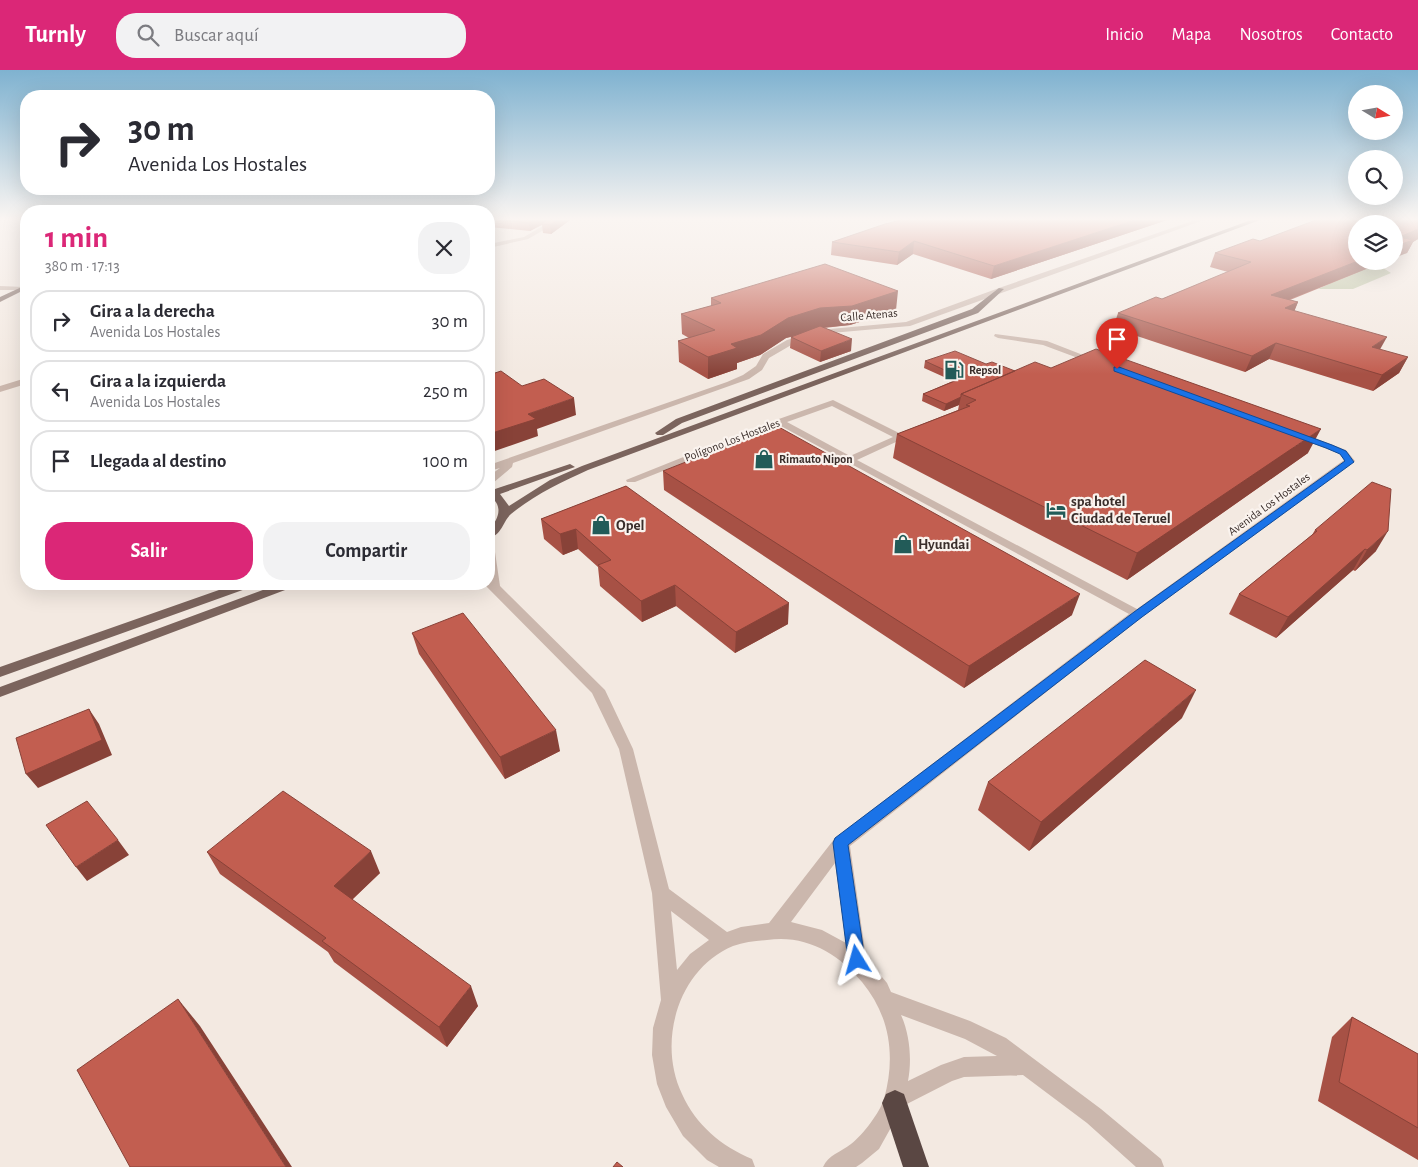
<!DOCTYPE html>
<html lang="es">
<head>
<meta charset="utf-8">
<style>
  :root { --surface:#fff; --page:#f2f2f3; --text:#2b2b33; --muted:#7c7c81; --line:#e1e1e2; --accent:#db2777 }
  body { margin:0; font-family:"Alegreya Sans",sans-serif; background:var(--page); color:var(--text); height:100vh; display:flex; flex-direction:column; font-size:19px; white-space:nowrap }
  * { box-sizing:border-box; margin:0 }
  p { font-size:16px; color:var(--muted) }
  .icon { flex:none; width:28px; height:28px; fill:none; stroke:currentColor; stroke-width:2; stroke-linecap:round; stroke-linejoin:round }
  .map { position:relative; flex:1; overflow:hidden }
  .side { position:absolute; left:20px; top:135px; width:475px; height:385px; display:flex; flex-direction:column; background:var(--surface); border-radius:20px; box-shadow:0 5px 20px #0002 }
  .side>* { flex:none }
  .hud { position:absolute; left:20px; top:20px; width:475px; height:105px; border-radius:20px; box-shadow:0 5px 20px #0002; background:#fff; color:var(--text); overflow:hidden }
  .needle { width:32px; rotate:101deg }
  .fabs { position:absolute; left:1348px; top:15px; display:grid; gap:10px }
  .fabs a { display:grid; place-items:center; width:55px; height:55px; border-radius:50%; background:var(--surface); box-shadow:0 5px 20px #0002; font-size:25px }
  .pin { position:absolute; display:grid; place-items:center; width:42px; height:42px; color:#fff; margin:-51px -21px; border-radius:50% 50% 50% 0; rotate:-45deg; box-shadow:0 0 5px #0007 }
  .pin .icon { rotate:45deg }
  .me { position:absolute; width:55px; margin:-28px; rotate:352deg; stroke-linejoin:round; filter:drop-shadow(0 0 4px #0008) }
  .turn { display:flex; align-items:center; gap:18px; height:105px; padding:0 25px; font-size:22px }
  .turn .icon { width:65px; height:65px; stroke-width:2.5 }
  .turn b { display:block; font-size:35px; line-height:42px }
  .round { display:grid; place-items:center; flex:none; width:52px; height:52px; border-radius:20px; background:var(--page) }
  .headline { display:flex; align-items:center; justify-content:space-between; height:85px; padding:0 25px }
  h1 { font-size:30px; font-weight:700; line-height:38px; color:var(--accent) }
  .cta { display:flex; gap:10px; margin-top:auto; padding:10px 25px }
  .cta a { flex:1; height:58px; border-radius:20px; background:var(--accent); color:#fff; font-size:20px; font-weight:700; line-height:58px; text-align:center }
  .cta a+a { background:var(--page); color:var(--text) }
  ul { padding:0; list-style:none }
  li { display:flex; align-items:center; gap:15px; height:62px; margin:0 10px 8px; padding:0 15px; border:2px solid var(--line); border-radius:20px }
  li div { flex:1 }
  li b { display:block; font-size:19px }
  li em { font-style:normal }
  header { display:flex; align-items:center; gap:30px; box-sizing:border-box; height:70px; padding:0 25px; background:var(--accent); color:#fff }
  header strong { font-size:24px }
  nav { display:flex; gap:28px; margin-inline-start:auto; font-size:18px }
  .search { width:350px; height:45px; background:var(--page); display:flex; align-items:center; gap:12px; box-sizing:border-box; padding:0 18px; border-radius:20px; color:var(--muted); font-size:19px }
  .map>svg:first-child { display:block }
  .green { fill:#bbc2a1 }
  .lines { fill:none; stroke-linecap:round; stroke-linejoin:round }
  .minor { fill:#cbb7ad; fill-rule:evenodd }
  .major { fill:#7b645d; fill-rule:evenodd }
  .highway { fill:#5a4743; fill-rule:evenodd }
  .wall { fill:#a75145 }
  .shaded-wall { fill:#884238 }
  .building { fill:#c25e50; stroke:#884238 }
  .route { fill:#1a73e8; stroke:#114b97 }
  .labels { text-anchor:middle; stroke-width:4.5; stroke-linejoin:round; paint-order:stroke }
  .far-street-label { font-size:12px; fill:#3a2e2b; stroke:#faf3ee }
  .far-poi-label { font-size:12px; font-weight:bold; fill:#3a2e2b; stroke:#faf3ee; text-anchor:start }
  .poi-label { font-size:15px; font-weight:bold; fill:#3a2e2b; stroke:#faf3ee; text-anchor:start }
</style>
</head>
<body>
<header>
<strong>Turnly</strong>
<div class="search"><svg class="icon" aria-label="search" viewBox="0 0 24 24"><circle cx="10" cy="10" r="6"/><path d="M15 15l6 6"/></svg>Buscar aquí</div>
<nav><a>Inicio</a><a>Mapa</a><a>Nosotros</a><a>Contacto</a></nav>
</header>
<div class="map">
<svg width="1418" height="1097" viewBox="0 0 1418 1097">
  <rect width="100%" height="100%" fill="#f3e9e1"/>
  <path class="green" d="M1344,189L1380,196L1391,203L1353,219H1318L1329,214Z"/>
  <g class="lines">
    <path class="minor" d="M553,150H561L528,169L489,178V174L524,167Z
      M1195,150H1204L910,256L820,264L793,274L769,288L762,300L749,309L513,393L512,397L493,413L489,414V406L500,398L489,401V395L727,312L743,305L756,296L763,284L787,270L819,260L906,252L999,218Z
      M0,216L24,217L26,218V220H0Z
      M995,264L1047,271L1101,292L1094,294L1043,275L998,268L994,266Z
      M26,308V314L0,322V316Z
      M833,330L901,364L906,362L911,365L857,390L1137,539L1344,390L1340,384L1296,367V363H1302L1346,380L1355,391L1142,547L850,776L866,888L887,913L891,922L970,951L1006,968L1101,1039L1161,1089L1164,1097H1136L1087,1053L1023,1005L964,1007L952,1011L903,1036L879,1079L862,1093L856,1097H823C828,1085 841,1082 851,1074C863,1065 880,1042 884,1029C896,986 890,946 862,912C838,883 805,864 767,870C756,871 744,872 733,876C678,899 657,972 682,1024C696,1055 721,1076 752,1089L755,1097H719L707,1090L683,1066L666,1037L657,1014L652,985L653,958L661,930L652,823L619,679L592,623L484,514H489V479L495,482L500,516L605,620L633,679L669,819L727,862L741,857L769,853L835,768L1129,544L779,355L635,412H627L626,410L776,350ZM832,336L893,367L850,386L787,352ZM835,793L846,873L822,860L791,852ZM671,841L709,870L690,884L677,900ZM901,945L965,969L997,986L964,987L941,995L908,1011C912,990 910,965 901,945Z"/>
    <path class="major" d="M1251,150H1260L588,400C562,412 534,425 511,444C503,451 502,465 489,468V459C499,449 504,435 489,426V419L492,420L570,394L575,397L500,424L509,436L550,410L582,396Z
      M26,215V219L0,232V227Z
      M999,218L1004,219L978,243L682,353L663,365H657L655,363L676,349L972,239Z
      M236,514H253L251,517L0,607V597Z
      M279,514H295L293,517L0,627V617Z"/>
    <path class="highway" d="M895,1020L904,1024L929,1097H903L882,1033L886,1024Z"/>
  </g>
  <path class="wall" d="M489,150H570L551,164L543,163L542,155L530,161L489,157Z
    M1167,150L991,209L913,184L897,195L831,185L832,172Z
    M1418,150V169L1413,172L1407,183L1356,191H1386L1290,230L1298,232L1294,241L1380,280L1408,287L1399,303L1373,321L1269,289L1245,302L1113,258L1118,243L1162,229L1228,202L1210,197L1215,183L1260,171Z
    M711,228L896,240L850,255L824,258L851,281L820,292L790,278L791,267L786,268L760,285L737,293V299L708,309L679,292L678,271L689,268L682,264L681,244L711,236Z
    M925,291L986,294L1015,301L1051,298L1308,383L1127,510L893,388L897,364L958,340L959,335L944,341L922,331L923,324L953,311L924,298Z
    M663,401L1072,545L964,618L664,420Z
    M626,416L788,554L735,583L676,536L642,552L600,516L598,497L578,479L563,485L544,469L541,449Z
    M1315,460L1376,481L1355,501L1353,500L1276,568L1229,544L1239,524L1312,465Z
    M412,563L560,681L505,709L419,584Z
    M1182,648L1029,781L978,740L988,712Z
    M207,782L380,803L352,830L478,936L447,977L334,892L328,882L220,804Z
    M1352,947L1418,984V1090L1318,1031L1332,967Z"/>
  <path class="shaded-wall" d="M533,150H549L530,161L529,153Z
    M557,150H570L551,164L550,155Z
    M1135,150H1167L991,209L994,196Z
    M1418,159V169L1413,172L1407,183L1394,188V177L1400,167Z
    M914,171L913,184L897,195L899,182Z
    M1358,191H1386L1265,239L1271,225Z
    M898,221L896,240L850,255L818,258L786,268L760,285L737,293V299L708,309V287L731,274L788,248L820,238Z
    M1298,232L1292,247L1285,238Z
    M1387,267L1378,283L1372,277Z
    M852,269L851,281L820,292L821,281Z
    M1276,273L1269,289L1245,302L1252,286Z
    M1408,287L1399,303L1373,321L1382,305Z
    M961,327L959,335L944,341L946,334Z
    M574,328L576,345L537,359L538,366L489,383V364L528,344Z
    M1321,359L1308,383L1127,510L1137,483Z
    M576,459L578,479L563,485L560,464Z
    M1388,461L1376,481L1355,501L1367,480Z
    M1365,479L1353,500L1276,568L1288,547Z
    M675,515L676,536L642,552L641,531Z
    M1080,524L1072,545L964,618L969,596Z
    M789,533L788,554L735,583L736,562Z
    M1196,620L1182,648L1029,781L1041,752Z
    M89,639L99,654L112,685L38,718L26,704Z
    M556,660L560,681L505,709L500,687Z
    M118,770L129,785L87,811L76,797Z
    M371,781L380,803L344,837L334,816Z
    M471,916L478,936L447,977L439,957Z
    M178,929L200,956L292,1097H286Z"/>
  <path class="building" d="M504,150H533L529,153Z
    M548,150H557L550,155L541,154Z
    M901,150H1135L994,196L914,171L899,182L832,172L885,154Z
    M1316,150H1418V159L1400,167L1413,170L1394,177V154H1356V191H1358L1271,225L1298,232L1285,238L1387,267L1372,277L1408,287L1382,305L1276,273L1252,286L1118,243L1156,227L1162,229L1251,192L1215,183L1253,169L1260,171Z
    M825,194L898,221L852,236L820,238L788,248L761,265L731,274L737,278L708,287L678,271L715,260L681,244L721,233L711,228Z
    M820,256L852,269L821,281L791,267Z
    M1096,279L1321,359L1137,483L897,364L970,336L966,335L976,330L961,324L1035,292L1051,298Z
    M955,281L986,294L992,292L1015,301L961,324V327L946,334L923,324L962,308L925,291Z
    M501,301L522,316L544,309L574,328L528,344L536,349L489,364V305Z
    M777,356L1080,524L969,596L663,401Z
    M1372,412L1391,419L1388,461L1367,480L1365,479L1288,547L1239,524L1317,461L1315,460Z
    M626,416L789,533L736,562L675,515L641,531L598,495L611,490L576,459L560,464L541,449Z
    M463,543L556,660L500,687L412,563Z
    M1145,590L1196,620L1041,752L988,712Z
    M89,639L102,670L26,704L16,668Z
    M283,721L371,781L334,816L471,916L439,957L322,871L326,868L207,782Z
    M87,731L118,770L76,797L46,755Z
    M178,929L286,1097H130L77,1000Z
    M1352,947L1418,984V1058L1339,1012Z
    M617,1092L623,1097H613Z"/>
  <linearGradient id="sky" x2="0" y2="1"><stop stop-color="#7fb2d0"/><stop offset="0.49" stop-color="#faf5f2"/><stop offset="1" stop-color="#faf5f2" stop-opacity="0"/></linearGradient>
  <rect width="1418" height="304" fill="url(#sky)"/>
  <path class="route" d="M1114,297H1119L1332,375L1346,381L1354,392L1142,547L848,775L865,890L863,896L857,898L851,896L848,890L833,773L835,768L1134,542L1345,391L1340,384L1326,378L1114,301Z"/>
  <defs>
    <symbol id="fuel-bare" viewBox="-9 -9 18 18"><path d="M-5.5-6h7V0h2V4h1.3V-2.5L3-4.5l.8-.8L6-3V5H2.5V1h-1V6h-7ZM-4.2-4.7v3.2H.2V-4.7Z" fill="#225b58" stroke="#faf3ee" stroke-width="2.5" paint-order="stroke"/></symbol>
    <symbol id="shop-bare" viewBox="-9 -9 18 18"><path d="M-5-2.5h2.3a2.7 3.5 0 0 1 5.4 0H5L5.5 6h-11ZM-1.5-2.5h3a1.5 2.3 0 0 0-3 0Z" fill="#225b58" stroke="#faf3ee" stroke-width="2.5" paint-order="stroke"/></symbol>
    <symbol id="hotel-bare" viewBox="-9 -9 18 18"><path d="M-6-4.5h1.5V1H6V5H4.5V3h-9V5H-6ZM-4 0a1.8 1.8 0 1 1 3.6 0ZM.5 0V-2.5h3Q6-2.5 6 0Z" fill="#225b58" stroke="#faf3ee" stroke-width="2.5" paint-order="stroke"/></symbol>
  </defs>
  <g fill-rule="evenodd">
    <use href="#fuel-bare" x="940" y="286" width="28" height="28"/>
    <use href="#shop-bare" x="750" y="375" width="28" height="28"/>
    <use href="#hotel-bare" x="1042" y="426" width="28" height="28"/>
    <use href="#shop-bare" x="587" y="441" width="28" height="28"/>
    <use href="#shop-bare" x="889" y="460" width="28" height="28"/>
  </g>
  <g class="labels">
    <g class="far-street-label">
      <text transform="translate(869 245) rotate(-5)" y="4">Calle Atenas</text>
      <text transform="translate(732 370) rotate(-21)" y="4">Polígono Los Hostales</text>
      <text transform="translate(1269 434) rotate(-36)" y="4">Avenida Los Hostales</text>
    </g>
    <g class="far-poi-label">
      <text x="969" y="304">Repsol</text>
      <text x="779" y="393">Rimauto Nipon</text>
    </g>
    <g class="poi-label">
      <text x="1071" y="436">spa hotel<tspan x="1071" dy="17">Ciudad de Teruel</tspan></text>
      <text x="616" y="460">Opel</text>
      <text x="918" y="479">Hyundai</text>
    </g>
  </g>
</svg>
<div class="fabs">
<a><svg class="needle" viewBox="-14 -14 28 28"><path d="M0-13l5 13h-10z" fill="#e53935"/><path d="M0 13l5-13h-10z" fill="#7c7c81"/></svg></a>
<a><svg class="icon" aria-label="search" viewBox="0 0 24 24"><circle cx="10" cy="10" r="6"/><path d="M15 15l6 6"/></svg></a>
<a><svg class="icon" aria-label="layers" viewBox="0 0 24 24"><path d="M12 4l9 5-9 5-9-5zM3 14l9 5 9-5"/></svg></a>
</div>
<div class="pin" style="left:1117px;top:299px;background:#d93025"><svg class="icon" aria-label="arrive" viewBox="0 0 24 24"><path d="M6 21V4h12l-3 4 3 4H6"/></svg></div>
<svg class="me" style="left:857px;top:890px" viewBox="-20 -20 40 40"><path d="M0-17L14 15 0 8-14 15z" fill="#1a73e8" stroke="#fff" stroke-width="4"/></svg>
<div class="hud">
<div class="turn"><svg class="icon" aria-label="right" viewBox="0 0 24 24"><path d="M7 20v-9h11M14 6l5 5-5 5"/></svg><div><b>30 m</b>Avenida Los Hostales</div></div>
</div>
<section class="side">
<div class="headline"><div><h1>1 min</h1><p>380 m · 17:13</p></div><a class="round"><svg class="icon" aria-label="close" viewBox="0 0 24 24"><path d="M6 6l12 12M18 6L6 18"/></svg></a></div>
<ul>
<li><svg class="icon" aria-label="right" viewBox="0 0 24 24"><path d="M7 20v-9h11M14 6l5 5-5 5"/></svg><div><b>Gira a la derecha</b><p>Avenida Los Hostales</p></div><em>30 m</em></li>
<li><svg class="icon" aria-label="left" viewBox="0 0 24 24"><path d="M17 20v-9H6M10 6l-5 5 5 5"/></svg><div><b>Gira a la izquierda</b><p>Avenida Los Hostales</p></div><em>250 m</em></li>
<li><svg class="icon" aria-label="arrive" viewBox="0 0 24 24"><path d="M6 21V4h12l-3 4 3 4H6"/></svg><div><b>Llegada al destino</b></div><em>100 m</em></li>
</ul>
<div class="cta"><a>Salir</a><a>Compartir</a></div>
</section>
</div>
</body>
</html>
